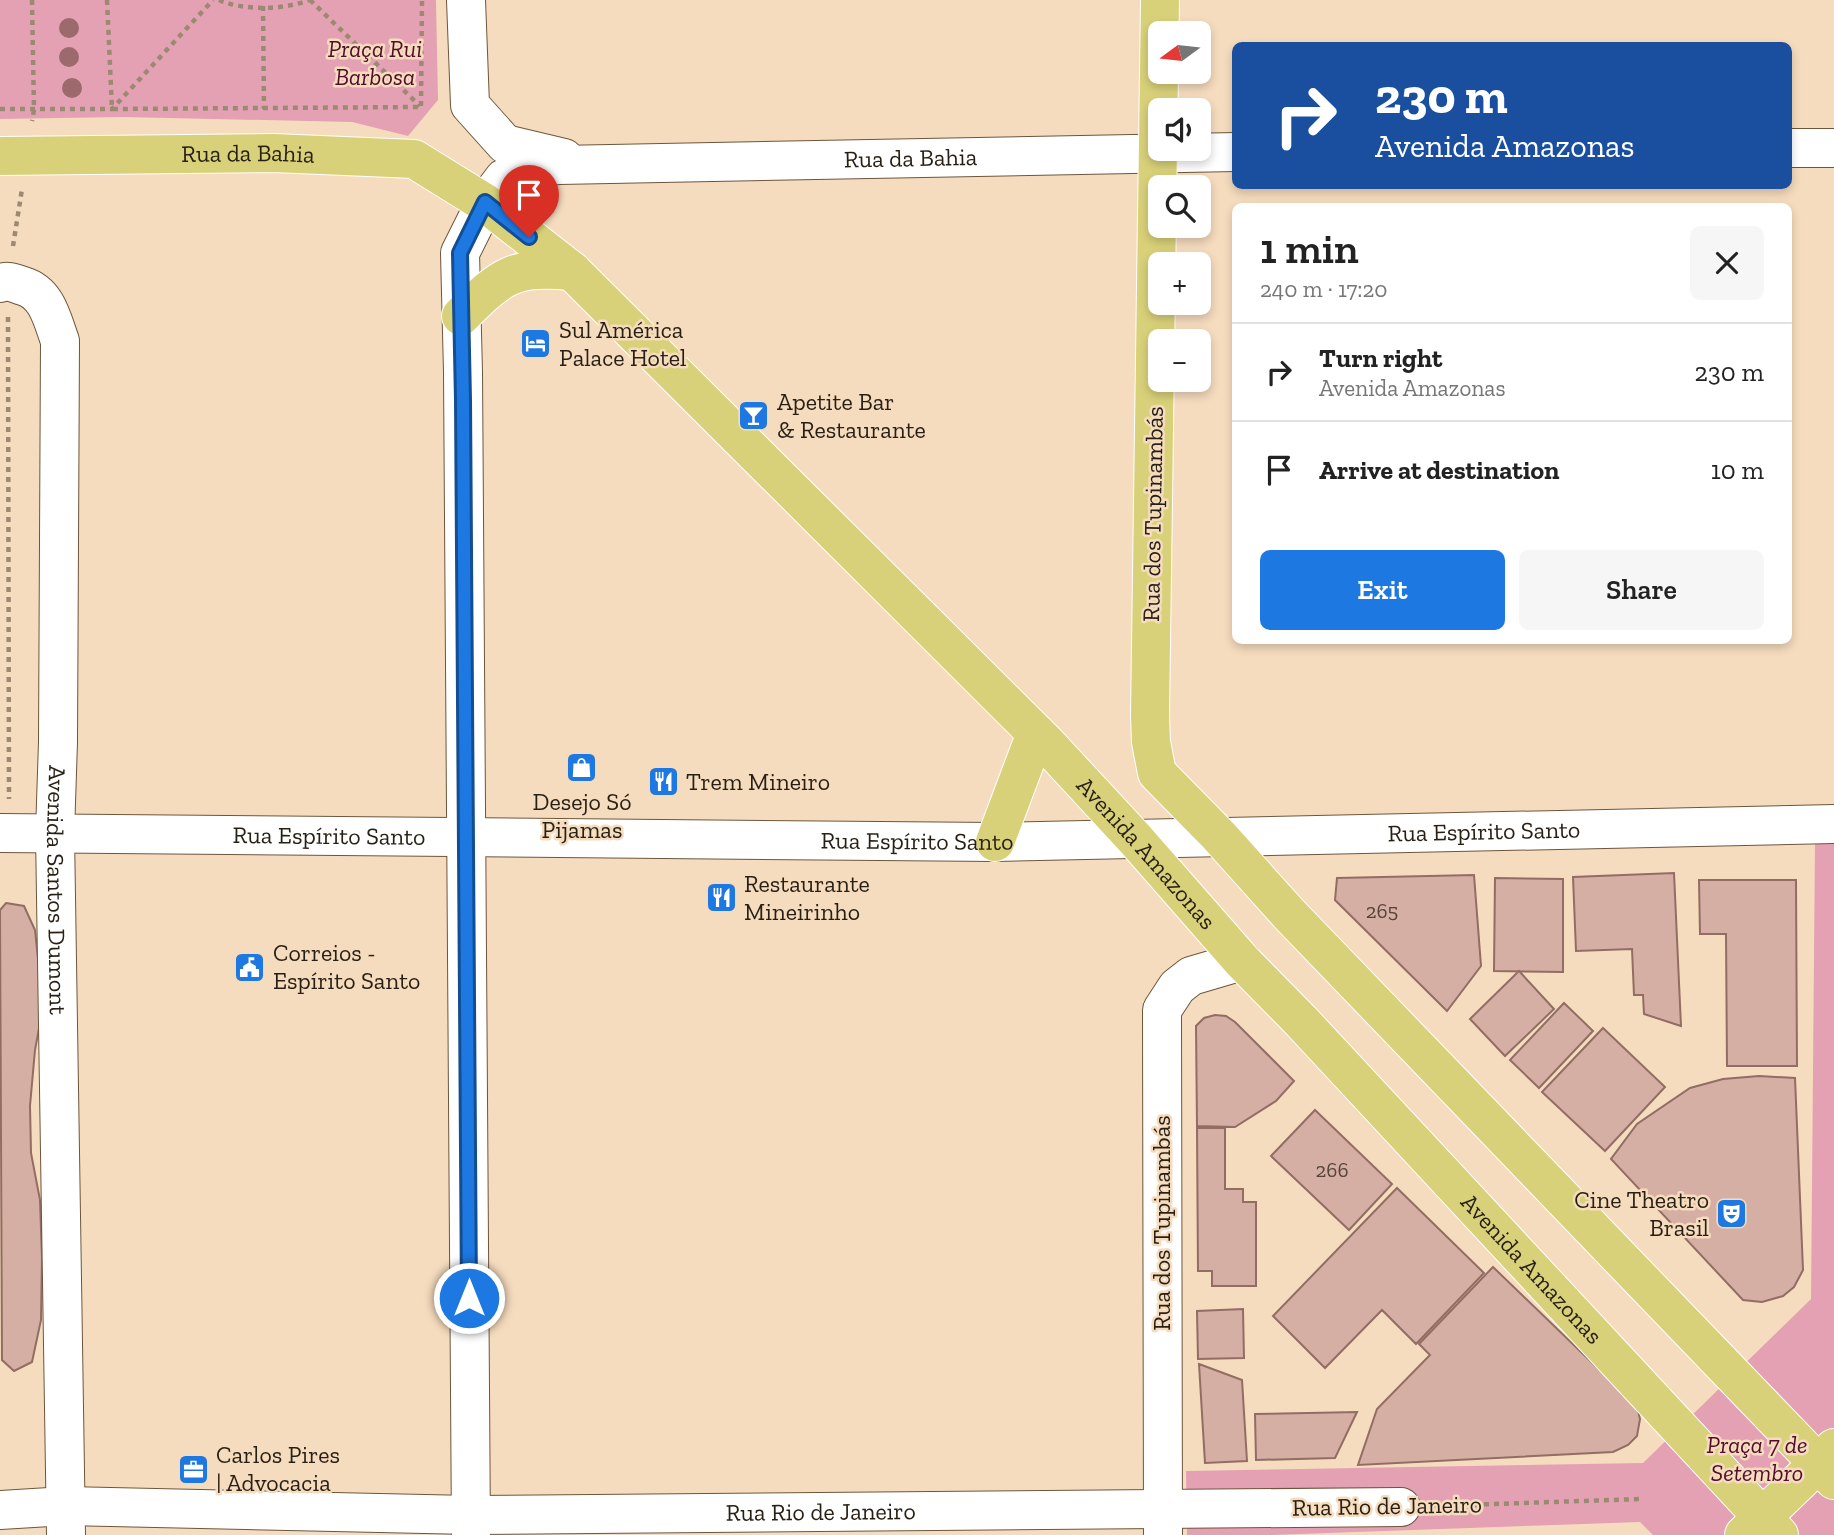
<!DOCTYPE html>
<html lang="en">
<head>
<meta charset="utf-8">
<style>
  :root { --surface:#fff; --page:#f6f6f6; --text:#222; --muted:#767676; --line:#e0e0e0; --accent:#1e78e1 }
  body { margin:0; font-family:"Zilla Slab",serif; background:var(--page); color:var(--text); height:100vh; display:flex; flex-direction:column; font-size:26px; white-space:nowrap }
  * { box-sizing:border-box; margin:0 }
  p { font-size:23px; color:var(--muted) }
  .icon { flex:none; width:38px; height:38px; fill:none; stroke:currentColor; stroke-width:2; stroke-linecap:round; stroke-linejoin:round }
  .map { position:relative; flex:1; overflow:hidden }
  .panel { position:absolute; left:1232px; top:203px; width:560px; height:441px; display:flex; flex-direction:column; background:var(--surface); border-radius:10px; box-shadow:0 4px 10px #0003 }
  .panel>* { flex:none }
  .hud { position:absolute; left:1232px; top:42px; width:560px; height:147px; border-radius:10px; box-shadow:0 4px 10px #0003; background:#1a4fa0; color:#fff; overflow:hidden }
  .needle { width:46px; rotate:255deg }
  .tools { position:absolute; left:1148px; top:21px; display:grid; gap:14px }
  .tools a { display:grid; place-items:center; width:63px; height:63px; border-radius:10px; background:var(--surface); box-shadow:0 4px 10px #0003; font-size:35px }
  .pin { position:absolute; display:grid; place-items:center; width:60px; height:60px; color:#fff; margin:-72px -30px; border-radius:50% 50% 50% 0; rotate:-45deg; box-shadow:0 0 7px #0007 }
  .pin .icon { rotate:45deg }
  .me { position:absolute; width:77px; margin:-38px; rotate:0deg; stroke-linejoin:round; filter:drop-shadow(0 0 5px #0008) }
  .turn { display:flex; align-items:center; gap:24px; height:147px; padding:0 28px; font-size:32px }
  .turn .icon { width:91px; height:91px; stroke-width:2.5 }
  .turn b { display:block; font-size:49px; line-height:60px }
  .round { display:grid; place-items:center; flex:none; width:74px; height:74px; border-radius:10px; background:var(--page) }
  .head { display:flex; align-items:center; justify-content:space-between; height:119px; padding:0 28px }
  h1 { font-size:42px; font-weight:600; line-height:52px }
  .action { display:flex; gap:14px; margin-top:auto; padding:14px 28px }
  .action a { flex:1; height:80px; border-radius:10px; background:var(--accent); color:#fff; font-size:28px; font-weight:600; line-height:80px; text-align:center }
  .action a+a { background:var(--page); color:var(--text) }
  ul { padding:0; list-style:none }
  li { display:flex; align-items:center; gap:21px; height:98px; padding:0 28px; border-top:2px solid var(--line) }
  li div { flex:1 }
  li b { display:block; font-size:26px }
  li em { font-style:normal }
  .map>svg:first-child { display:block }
  .green { fill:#e5a1b4 }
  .building { fill:#d6afa4; stroke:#926d64; stroke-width:2 }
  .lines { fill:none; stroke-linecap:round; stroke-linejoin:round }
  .minor-casing { stroke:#6d563c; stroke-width:40 }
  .major-casing { stroke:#fff; stroke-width:40 }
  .path { stroke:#9c8973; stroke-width:4.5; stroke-dasharray:5 5; stroke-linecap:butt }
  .minor { stroke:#fff; stroke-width:38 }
  .major { stroke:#d9d179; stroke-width:38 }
  .tree { fill:#9c6a6d }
  .route-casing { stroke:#144e92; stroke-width:18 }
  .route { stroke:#1e78e1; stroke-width:12 }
  .labels { text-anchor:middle; stroke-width:5; stroke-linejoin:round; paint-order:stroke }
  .number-label { font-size:21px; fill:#544338 }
  .park-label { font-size:24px; font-style:italic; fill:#530d2b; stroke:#f6dcbe }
  .street-label { font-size:24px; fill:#281f14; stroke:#f6dcbe }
  .poi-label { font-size:24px; fill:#281f14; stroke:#f6dcbe; text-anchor:start }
</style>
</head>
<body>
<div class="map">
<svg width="1834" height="1535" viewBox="0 0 1834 1535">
  <rect width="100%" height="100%" fill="#f6dcbe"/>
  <path class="green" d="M0,0H436L438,100L408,136L352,122L123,117L0,119Z
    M1815,841H1834V1535H1653L1640,1522L1272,1535H1187L1186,1471L1643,1463L1811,1299Z"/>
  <path class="building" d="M1674,873L1681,1026L1644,1014L1643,995H1634L1632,949L1576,951L1573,877Z
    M1474,875L1481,966L1447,1011L1335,900L1337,878Z
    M1495,878L1563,879V972L1494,971Z
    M1699,880H1796L1797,1066H1727L1726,934H1700Z
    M6,903L24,906L35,930L43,1007L35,1050L30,1106L31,1153L40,1200L42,1258L41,1320L32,1362L14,1371L2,1360L0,910Z
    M1519,971L1554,1009L1505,1056L1470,1019Z
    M1564,1003L1593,1031L1539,1088L1510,1060Z
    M1215,1015L1226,1016L1235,1022L1294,1081L1276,1101L1235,1127L1197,1126L1196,1026L1204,1018Z
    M1603,1028L1665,1087L1605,1151L1542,1092Z
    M1759,1076L1795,1078L1803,1270L1794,1287L1783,1296L1762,1302L1743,1300L1611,1159L1637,1124L1690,1088L1723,1079Z
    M1315,1110L1392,1184L1349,1230L1271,1156Z
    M1197,1128H1225V1189H1243V1202H1256V1286H1212V1271H1198Z
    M1397,1188L1484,1273L1416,1344L1382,1310L1325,1368L1273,1316Z
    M1493,1267L1637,1406L1640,1419L1637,1436L1628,1445L1613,1452L1358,1465L1377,1409L1430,1355L1419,1344Z
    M1243,1309L1244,1358L1198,1359L1197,1311Z
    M1199,1364L1242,1380L1247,1461L1205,1463Z
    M1357,1412L1335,1458L1256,1460L1255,1414Z"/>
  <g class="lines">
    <defs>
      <g id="minor">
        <path d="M466,0L470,105L505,144L564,158"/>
        <path d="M1788,148H1834"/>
        <path id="s1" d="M0,283C9,280 14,283 23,286C47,293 52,319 60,341L58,742L55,833L66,1535"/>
        <path id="s2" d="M0,833L995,842L1834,824"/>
        <path id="s3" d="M0,1510L66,1506L470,1515L1401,1507"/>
        <path d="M1163,1533L1162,1010L1177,987L1191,976L1242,961"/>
        <path id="s4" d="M471,1535L463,372L460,253L485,203L504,178L534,167L559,165L1236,152"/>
      </g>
      <g id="major">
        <path d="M1160,0L1150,716L1151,742L1157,773L1219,836L1289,914L1834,1480"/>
        <path id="s5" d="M0,156L274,153L414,159L485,203L572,271L1048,745L1136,840L1242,961L1301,1021L1779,1535"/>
        <path d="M461,316C502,275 513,266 572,271"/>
        <path d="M995,842L1036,733"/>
        <path d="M1744,1535L1834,1448"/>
      </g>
    </defs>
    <use href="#minor" class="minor-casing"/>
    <use href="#major" class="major-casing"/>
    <path class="path" d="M32,0L34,110L32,121
      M107,0L112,109L421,107
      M219,0C245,11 284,10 309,0
      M310,0L420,106
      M263,6L264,109
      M421,106L422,0
      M0,109H112L213,0
      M13,246L22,189
      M8,317L9,799
      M1434,1506L1641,1499"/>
    <use href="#minor" class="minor"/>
    <use href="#major" class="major"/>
  </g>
  <g class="tree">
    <circle cx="69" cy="28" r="10"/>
    <circle cx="69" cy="57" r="10"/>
    <circle cx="72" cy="88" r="10"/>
  </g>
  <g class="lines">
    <defs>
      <path id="route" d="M469,1298L463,400L460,253L485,202L529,237"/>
    </defs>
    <use href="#route" class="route-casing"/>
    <use href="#route" class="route"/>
  </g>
  <defs>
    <symbol id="hotel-square" viewBox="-11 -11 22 22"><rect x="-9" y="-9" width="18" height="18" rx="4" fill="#1e78e1" stroke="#f6dcbe"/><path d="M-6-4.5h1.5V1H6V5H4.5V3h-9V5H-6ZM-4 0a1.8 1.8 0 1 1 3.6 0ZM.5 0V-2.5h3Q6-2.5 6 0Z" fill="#fff"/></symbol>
    <symbol id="bar-square" viewBox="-11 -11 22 22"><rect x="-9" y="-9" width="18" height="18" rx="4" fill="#1e78e1" stroke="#f6dcbe"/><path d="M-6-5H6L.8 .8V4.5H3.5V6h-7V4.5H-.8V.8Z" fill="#fff"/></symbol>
    <symbol id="shop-square" viewBox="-11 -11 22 22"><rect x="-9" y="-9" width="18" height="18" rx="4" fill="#1e78e1" stroke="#f6dcbe"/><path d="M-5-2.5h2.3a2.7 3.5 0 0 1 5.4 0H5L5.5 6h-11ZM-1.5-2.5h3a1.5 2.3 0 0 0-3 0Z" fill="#fff"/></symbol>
    <symbol id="restaurant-square" viewBox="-11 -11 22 22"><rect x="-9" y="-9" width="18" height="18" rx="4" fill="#1e78e1" stroke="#f6dcbe"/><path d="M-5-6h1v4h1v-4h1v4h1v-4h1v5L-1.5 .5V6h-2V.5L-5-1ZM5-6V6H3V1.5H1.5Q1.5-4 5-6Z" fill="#fff"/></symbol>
    <symbol id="civic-square" viewBox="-11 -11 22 22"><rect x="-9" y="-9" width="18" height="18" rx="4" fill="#1e78e1" stroke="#f6dcbe"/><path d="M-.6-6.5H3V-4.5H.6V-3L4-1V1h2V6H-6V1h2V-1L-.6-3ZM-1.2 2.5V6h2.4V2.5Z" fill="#fff"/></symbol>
    <symbol id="theatre-square" viewBox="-11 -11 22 22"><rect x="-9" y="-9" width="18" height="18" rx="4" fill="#1e78e1" stroke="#f6dcbe"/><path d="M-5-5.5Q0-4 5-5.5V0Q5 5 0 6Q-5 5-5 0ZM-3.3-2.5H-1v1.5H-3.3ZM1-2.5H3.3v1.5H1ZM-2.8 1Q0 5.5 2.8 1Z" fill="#fff"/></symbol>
    <symbol id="office-square" viewBox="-11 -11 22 22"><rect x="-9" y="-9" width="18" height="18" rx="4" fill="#1e78e1" stroke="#f6dcbe"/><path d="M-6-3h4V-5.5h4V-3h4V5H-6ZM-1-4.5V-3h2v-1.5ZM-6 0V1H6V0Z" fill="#fff"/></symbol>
  </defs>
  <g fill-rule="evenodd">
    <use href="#hotel-square" x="518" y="326" width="35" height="35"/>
    <use href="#bar-square" x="736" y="398" width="35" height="35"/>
    <use href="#shop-square" x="564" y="750" width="35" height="35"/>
    <use href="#restaurant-square" x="646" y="764" width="35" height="35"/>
    <use href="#restaurant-square" x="704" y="880" width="35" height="35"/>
    <use href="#civic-square" x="232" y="950" width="35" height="35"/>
    <use href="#theatre-square" x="1714" y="1196" width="35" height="35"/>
    <use href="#office-square" x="176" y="1452" width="35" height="35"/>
  </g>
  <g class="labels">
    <g class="number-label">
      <text x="1382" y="918">265</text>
      <text x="1332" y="1177">266</text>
    </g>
    <g class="park-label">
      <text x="375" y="57">Praça Rui<tspan x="375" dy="28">Barbosa</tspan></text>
      <text x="1757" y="1453">Praça 7 de<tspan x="1757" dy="28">Setembro</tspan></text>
    </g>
    <g class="street-label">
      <text dy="8" stroke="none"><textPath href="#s5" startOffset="248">Rua da Bahia</textPath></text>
      <text dy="8" stroke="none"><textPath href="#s4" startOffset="1778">Rua da Bahia</textPath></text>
      <text transform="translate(1153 514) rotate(-89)" y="8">Rua dos Tupinambás</text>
      <text dy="8" stroke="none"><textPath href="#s2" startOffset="1484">Rua Espírito Santo</textPath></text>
      <text dy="8" stroke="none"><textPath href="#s2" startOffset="329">Rua Espírito Santo</textPath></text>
      <text dy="8" stroke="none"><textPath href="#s2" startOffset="917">Rua Espírito Santo</textPath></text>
      <text dy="8" stroke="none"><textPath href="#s5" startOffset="1426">Avenida Amazonas</textPath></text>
      <text dy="8" stroke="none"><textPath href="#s1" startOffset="642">Avenida Santos Dumont</textPath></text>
      <text transform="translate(1162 1223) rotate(-90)" y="8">Rua dos Tupinambás</text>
      <text dy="8" stroke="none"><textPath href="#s5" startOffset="1993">Avenida Amazonas</textPath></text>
      <text transform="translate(1387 1506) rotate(-1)" y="8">Rua Rio de Janeiro</text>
      <text dy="8" stroke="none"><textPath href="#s3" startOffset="821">Rua Rio de Janeiro</textPath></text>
    </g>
    <g class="poi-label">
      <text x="559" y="338">Sul América<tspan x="559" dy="28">Palace Hotel</tspan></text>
      <text x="777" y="410">Apetite Bar<tspan x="777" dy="28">&amp; Restaurante</tspan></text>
      <text x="686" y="790">Trem Mineiro</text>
      <text x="582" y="810" text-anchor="middle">Desejo Só<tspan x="582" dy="28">Pijamas</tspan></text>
      <text x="744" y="892">Restaurante<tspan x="744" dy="28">Mineirinho</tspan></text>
      <text x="273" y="961">Correios -<tspan x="273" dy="28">Espírito Santo</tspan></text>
      <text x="1709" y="1208" text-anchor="end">Cine Theatro<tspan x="1709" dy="28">Brasil</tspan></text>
      <text x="216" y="1463">Carlos Pires<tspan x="216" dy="28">| Advocacia</tspan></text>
    </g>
  </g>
</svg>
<div class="tools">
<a><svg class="needle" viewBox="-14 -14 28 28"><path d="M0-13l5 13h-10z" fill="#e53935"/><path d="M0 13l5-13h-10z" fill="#767676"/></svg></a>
<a><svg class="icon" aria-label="sound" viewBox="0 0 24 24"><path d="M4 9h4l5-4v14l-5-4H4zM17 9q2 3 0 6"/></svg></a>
<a><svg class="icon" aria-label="search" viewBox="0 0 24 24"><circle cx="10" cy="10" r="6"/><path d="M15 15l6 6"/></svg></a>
<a>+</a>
<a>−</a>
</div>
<div class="pin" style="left:529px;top:237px;background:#d93025"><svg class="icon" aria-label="arrive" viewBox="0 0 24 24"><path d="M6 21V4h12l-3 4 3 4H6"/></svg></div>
<svg class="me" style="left:469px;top:1298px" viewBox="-20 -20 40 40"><circle r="17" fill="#1e78e1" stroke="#fff" stroke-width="3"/><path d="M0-11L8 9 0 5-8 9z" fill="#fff"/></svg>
<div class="hud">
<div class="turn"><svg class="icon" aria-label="right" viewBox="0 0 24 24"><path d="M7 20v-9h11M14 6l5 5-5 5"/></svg><div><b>230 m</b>Avenida Amazonas</div></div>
</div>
<section class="panel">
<div class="head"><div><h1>1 min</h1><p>240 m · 17:20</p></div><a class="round"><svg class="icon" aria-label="close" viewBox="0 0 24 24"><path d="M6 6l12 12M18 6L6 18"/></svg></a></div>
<ul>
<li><svg class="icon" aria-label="right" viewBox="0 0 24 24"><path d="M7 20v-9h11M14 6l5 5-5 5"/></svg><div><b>Turn right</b><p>Avenida Amazonas</p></div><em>230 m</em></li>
<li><svg class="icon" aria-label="arrive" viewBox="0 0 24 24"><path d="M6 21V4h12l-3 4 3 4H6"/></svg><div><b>Arrive at destination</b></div><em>10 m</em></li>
</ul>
<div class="action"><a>Exit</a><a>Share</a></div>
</section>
</div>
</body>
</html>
